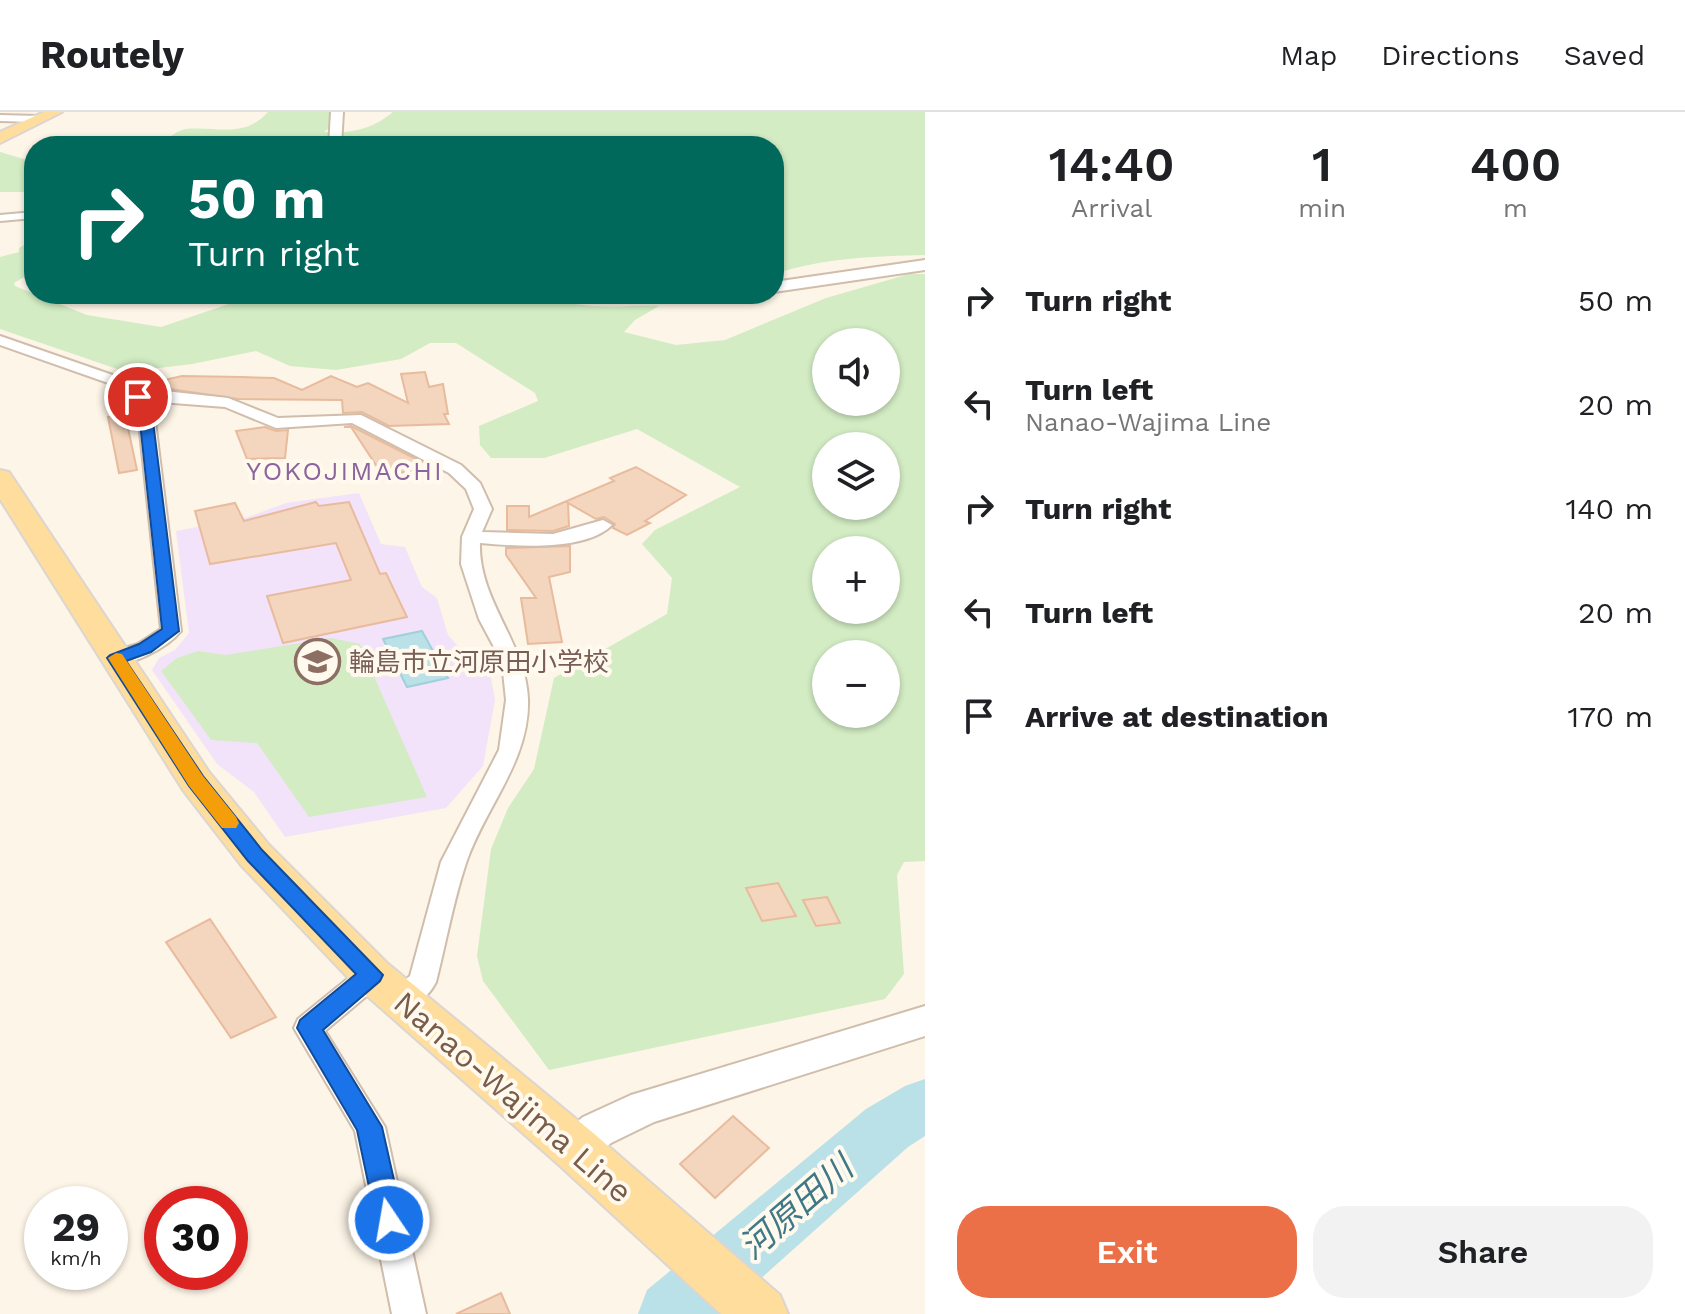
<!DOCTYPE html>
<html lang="en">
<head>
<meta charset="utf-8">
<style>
  :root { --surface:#fff; --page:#f2f2f2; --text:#202124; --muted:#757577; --line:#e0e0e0; --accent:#ec7047 }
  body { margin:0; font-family:"Work Sans","Noto Sans JP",sans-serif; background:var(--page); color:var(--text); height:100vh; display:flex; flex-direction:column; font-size:30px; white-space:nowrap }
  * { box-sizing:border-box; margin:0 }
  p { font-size:26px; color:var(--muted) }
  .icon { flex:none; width:44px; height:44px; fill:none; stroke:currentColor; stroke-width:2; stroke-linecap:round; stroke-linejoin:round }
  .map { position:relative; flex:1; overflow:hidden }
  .drawer { display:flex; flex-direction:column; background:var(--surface); width:760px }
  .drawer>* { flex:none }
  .banner { position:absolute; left:24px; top:24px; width:760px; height:168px; border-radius:32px; box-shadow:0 2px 6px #0004; background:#00695c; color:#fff; overflow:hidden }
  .buttons { position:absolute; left:812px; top:216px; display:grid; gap:16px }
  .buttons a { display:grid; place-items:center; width:88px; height:88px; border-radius:50%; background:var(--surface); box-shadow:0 2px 6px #0004; font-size:40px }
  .speed { position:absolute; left:24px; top:1074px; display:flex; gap:16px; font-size:40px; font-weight:700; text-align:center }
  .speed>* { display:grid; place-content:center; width:104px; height:104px; border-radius:50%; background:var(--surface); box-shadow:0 2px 6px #0004; line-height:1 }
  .speed small { font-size:20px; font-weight:400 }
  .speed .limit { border:12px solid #d22; background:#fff; color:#111 }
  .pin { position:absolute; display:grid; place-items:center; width:68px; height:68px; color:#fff; margin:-34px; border:4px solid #fff; border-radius:50%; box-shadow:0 2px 8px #0007 }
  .me { position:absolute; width:88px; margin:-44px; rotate:348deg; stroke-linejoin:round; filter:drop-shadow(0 0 6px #0008) }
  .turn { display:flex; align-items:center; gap:28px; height:168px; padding:0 32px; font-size:36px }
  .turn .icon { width:104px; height:104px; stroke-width:2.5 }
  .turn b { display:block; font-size:56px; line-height:68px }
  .eta { display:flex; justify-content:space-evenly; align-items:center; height:136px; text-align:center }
  .eta b { font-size:48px; font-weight:600; line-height:56px }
  .cta { display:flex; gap:16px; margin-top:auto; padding:16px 32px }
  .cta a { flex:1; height:92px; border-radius:32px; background:var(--accent); color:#fff; font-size:32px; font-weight:600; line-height:92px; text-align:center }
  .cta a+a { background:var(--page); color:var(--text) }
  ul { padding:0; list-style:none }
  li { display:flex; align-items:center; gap:24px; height:104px; padding:0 32px }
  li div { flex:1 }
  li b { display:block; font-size:30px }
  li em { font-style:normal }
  header { display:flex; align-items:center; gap:48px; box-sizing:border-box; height:112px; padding:0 40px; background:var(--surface); border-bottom:2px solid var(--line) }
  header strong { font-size:38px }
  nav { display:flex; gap:44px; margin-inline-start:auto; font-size:28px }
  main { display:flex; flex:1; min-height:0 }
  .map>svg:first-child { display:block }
  .education { fill:#f2e3fa }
  .green { fill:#d3ecc4; fill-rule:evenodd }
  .water { fill:#bae0e8; stroke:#a0d0db; stroke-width:2 }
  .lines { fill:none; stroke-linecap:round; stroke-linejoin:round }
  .river { fill:#bae0e8; fill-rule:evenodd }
  .building { fill:#f4d5bd; stroke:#e8bb9d; stroke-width:2 }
  .minor-casing { stroke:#d0bdac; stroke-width:4 }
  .tertiary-casing { stroke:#d0bdac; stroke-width:4 }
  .primary-casing { stroke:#dcd5d0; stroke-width:4 }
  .minor { fill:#fff; fill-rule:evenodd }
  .tertiary { fill:#fff; fill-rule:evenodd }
  .primary { fill:#fedd9d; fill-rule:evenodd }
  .route { fill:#1a73e8; stroke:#114b97; stroke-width:2 }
  .slow { fill:#f59e0b }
  .labels { text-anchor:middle; stroke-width:8; stroke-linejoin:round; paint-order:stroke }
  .far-quarter-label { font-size:26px; letter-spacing:2px; fill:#8b659c; stroke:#fff9ee }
  .education-label { font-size:26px; fill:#785e54; stroke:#fff9ee; text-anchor:start }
  .near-street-label { font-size:32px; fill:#795c4a; stroke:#fff9ee }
  .near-water-label { font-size:34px; font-style:italic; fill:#3f7886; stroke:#fff9ee }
</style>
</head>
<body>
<header>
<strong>Routely</strong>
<nav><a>Map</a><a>Directions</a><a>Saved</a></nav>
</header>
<main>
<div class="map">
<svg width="925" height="1202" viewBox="0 0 925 1202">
  <rect width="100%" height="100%" fill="#fdf5e7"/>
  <path class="education" d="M359,381L381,432L405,435L422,475L437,486L448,523L466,543L489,554L495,588L483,654L446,696L285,725L254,680L217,652L152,558L159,546L175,538L189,521L176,419L245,406L286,391Z"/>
  <path class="green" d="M268,0H329L330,15L324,20C350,22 373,17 393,0H925V143C875,144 822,146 774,162V34H113C130,29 147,31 163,27C173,25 175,19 186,17C217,14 244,27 268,0Z
    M0,40L34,50V80H0Z
    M34,127V159L14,171L15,174L87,203L161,215L258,182H553C574,201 631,192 659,194L635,208L624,220L676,233L725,228L826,186L909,162H925V749L904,750L897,763L904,862L885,887L549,958L483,869L477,844L491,737L508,696L534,657L554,566L667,502L672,466L642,432L655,418L740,375L637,317L544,346H491L480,333L479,314L538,289L535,281L456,231H430L401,247L336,258L290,254L256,239L192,252L126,260L0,217V145L19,140V136ZM826,230H886V290H826ZM826,334H886V394H826ZM826,438H886V498H826ZM826,542H886V602H826Z
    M331,526L360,532L427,685L309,705L257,631L211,628L161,559L177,546L198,539L226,543Z"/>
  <path class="water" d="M422,519L448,566L407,575L383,527Z"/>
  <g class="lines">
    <path class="river" d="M925,967V1024L908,1035L721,1202H638L647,1178L866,997L905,974Z"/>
  </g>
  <path class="building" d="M425,260L429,275L443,272L448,302H444L449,312L389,314L362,300L343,301L342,288L238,287L156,275L142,277L138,274L182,264L241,265L274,266L302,278L331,264L357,275L368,271L408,291L401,262Z
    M120,302L124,316H128L137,358L119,361L108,305Z
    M351,314L422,350L410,359L383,364L351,315H344Z
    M265,315L276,319L288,318L285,346L247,347L236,319Z
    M636,355L686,383L645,409L650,411L627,423L613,416L615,412L604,405L596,407L568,391L569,414L553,419L507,418V394H529V405L614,369L610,366Z
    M316,390L319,394L349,390L380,462L386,461L407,505L283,531L267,484L351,468L336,431L210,452L195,399L235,391L244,409Z
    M570,434V460L549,465L562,530L528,532L521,486H536L506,443V436Z
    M778,771L796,804L762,809L746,776Z
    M827,785L840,811L816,814L803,788Z
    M210,807L276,905L231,926L166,830Z
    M733,1004L769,1036L715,1086L680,1052Z
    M501,1181L510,1202H456Z"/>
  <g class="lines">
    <defs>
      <path id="minor" d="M0,3L38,4L43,7L38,10L0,9Z
        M34,100V106L0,109V103Z
        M0,224L124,267L141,280L156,278L228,286L278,306L361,303L461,353L480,371L492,397L482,420L553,422L603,408L612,413C585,440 515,434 480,431C478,488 526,531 528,587C530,649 485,695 466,751C453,790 446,831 436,870C428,886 408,903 390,896L386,888L390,880L410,864L441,750L499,638L506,588L502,550L479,507L461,452L462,425L474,397L466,377L449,361L352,311L276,316L225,295L147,289L154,301L181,519C167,536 130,556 109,551L106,546L109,541L138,532L161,517L138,301L132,287L114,273L0,233Z
        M372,852L382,855L386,863L382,871L325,919L385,1015L426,1202H392L355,1019L294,916L298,907L362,855Z"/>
      <path id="tertiary" d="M331,0H343L341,34H329Z
        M925,148V158L774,180V170Z
        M621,182H698L690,187H629Z
        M925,894V924L654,1010L611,1031L589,1049L575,1055L561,1049L555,1036L561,1023L583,1005L631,983Z"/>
      <path id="primary" d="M44,0H62L0,31V20Z
        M0,358L9,360L209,660L269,733L387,851L592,1020L780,1183L788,1202H721L558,1052L357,875L241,753L183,678L0,387Z"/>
    </defs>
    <use href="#minor" class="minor-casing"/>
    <use href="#tertiary" class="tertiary-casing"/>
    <use href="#primary" class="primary-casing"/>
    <use href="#minor" class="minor"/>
    <use href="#tertiary" class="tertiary"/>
    <use href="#primary" class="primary"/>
  </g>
  <path class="route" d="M138,281L142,282L152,301L179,519L151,540L126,549L203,664L262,738L383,863L380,869L323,918L382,1015L403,1108L399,1118L389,1122L380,1118L376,1108L357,1018L297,916L300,908L356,862L248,749L189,674L107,546L110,543L139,532L162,517L139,301L132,285Z"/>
  <path class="slow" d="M116,541L122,542L203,664L236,705L239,711L236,716H222L189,674L108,546Z"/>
  <defs>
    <symbol id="school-ring" viewBox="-11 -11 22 22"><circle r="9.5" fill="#fff9ee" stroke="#8d6e63" stroke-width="1.5"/><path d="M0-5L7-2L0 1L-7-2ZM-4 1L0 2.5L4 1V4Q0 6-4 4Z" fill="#8d6e63"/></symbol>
  </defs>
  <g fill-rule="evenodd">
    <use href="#school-ring" x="292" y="524" width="51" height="51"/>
  </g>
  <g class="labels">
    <g class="far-quarter-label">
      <text x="345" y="368">YOKOJIMACHI</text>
    </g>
    <g class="education-label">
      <text x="349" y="559">輪島市立河原田小学校</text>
    </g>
    <g class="near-street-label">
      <text transform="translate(513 985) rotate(41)" y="11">Nanao-Wajima Line</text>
    </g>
    <g class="near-water-label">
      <text transform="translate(796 1095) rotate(-41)" y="12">河原田川</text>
    </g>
  </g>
</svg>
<div class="buttons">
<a><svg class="icon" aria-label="sound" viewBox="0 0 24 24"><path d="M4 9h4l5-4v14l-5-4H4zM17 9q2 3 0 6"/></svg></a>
<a><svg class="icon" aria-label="layers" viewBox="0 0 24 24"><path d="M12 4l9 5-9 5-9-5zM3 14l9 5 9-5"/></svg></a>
<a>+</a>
<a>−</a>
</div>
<div class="speed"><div>29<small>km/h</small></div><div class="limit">30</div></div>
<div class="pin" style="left:138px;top:285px;background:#d93025"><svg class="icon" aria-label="arrive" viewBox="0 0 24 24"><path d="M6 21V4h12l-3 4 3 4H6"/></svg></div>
<svg class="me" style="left:389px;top:1108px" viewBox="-20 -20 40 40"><circle r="17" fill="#1a73e8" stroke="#fff" stroke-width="3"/><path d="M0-11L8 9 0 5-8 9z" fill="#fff"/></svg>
<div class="banner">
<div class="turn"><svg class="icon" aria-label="right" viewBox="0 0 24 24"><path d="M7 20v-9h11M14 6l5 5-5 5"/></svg><div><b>50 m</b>Turn right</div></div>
</div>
</div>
<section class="drawer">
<div class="eta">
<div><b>14:40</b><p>Arrival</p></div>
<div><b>1</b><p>min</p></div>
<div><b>400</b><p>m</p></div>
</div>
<ul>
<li><svg class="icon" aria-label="right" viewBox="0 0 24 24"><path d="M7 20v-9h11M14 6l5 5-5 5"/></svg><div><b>Turn right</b></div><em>50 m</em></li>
<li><svg class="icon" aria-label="left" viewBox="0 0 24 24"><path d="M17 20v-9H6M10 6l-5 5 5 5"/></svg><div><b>Turn left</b><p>Nanao-Wajima Line</p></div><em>20 m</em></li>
<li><svg class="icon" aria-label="right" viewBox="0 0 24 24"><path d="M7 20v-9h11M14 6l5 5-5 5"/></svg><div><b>Turn right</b></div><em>140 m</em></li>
<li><svg class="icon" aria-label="left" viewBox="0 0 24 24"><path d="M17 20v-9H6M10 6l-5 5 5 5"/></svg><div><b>Turn left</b></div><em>20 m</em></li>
<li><svg class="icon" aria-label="arrive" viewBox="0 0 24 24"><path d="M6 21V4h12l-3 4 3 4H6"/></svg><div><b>Arrive at destination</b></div><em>170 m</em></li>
</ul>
<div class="cta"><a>Exit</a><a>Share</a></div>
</section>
</main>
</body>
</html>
